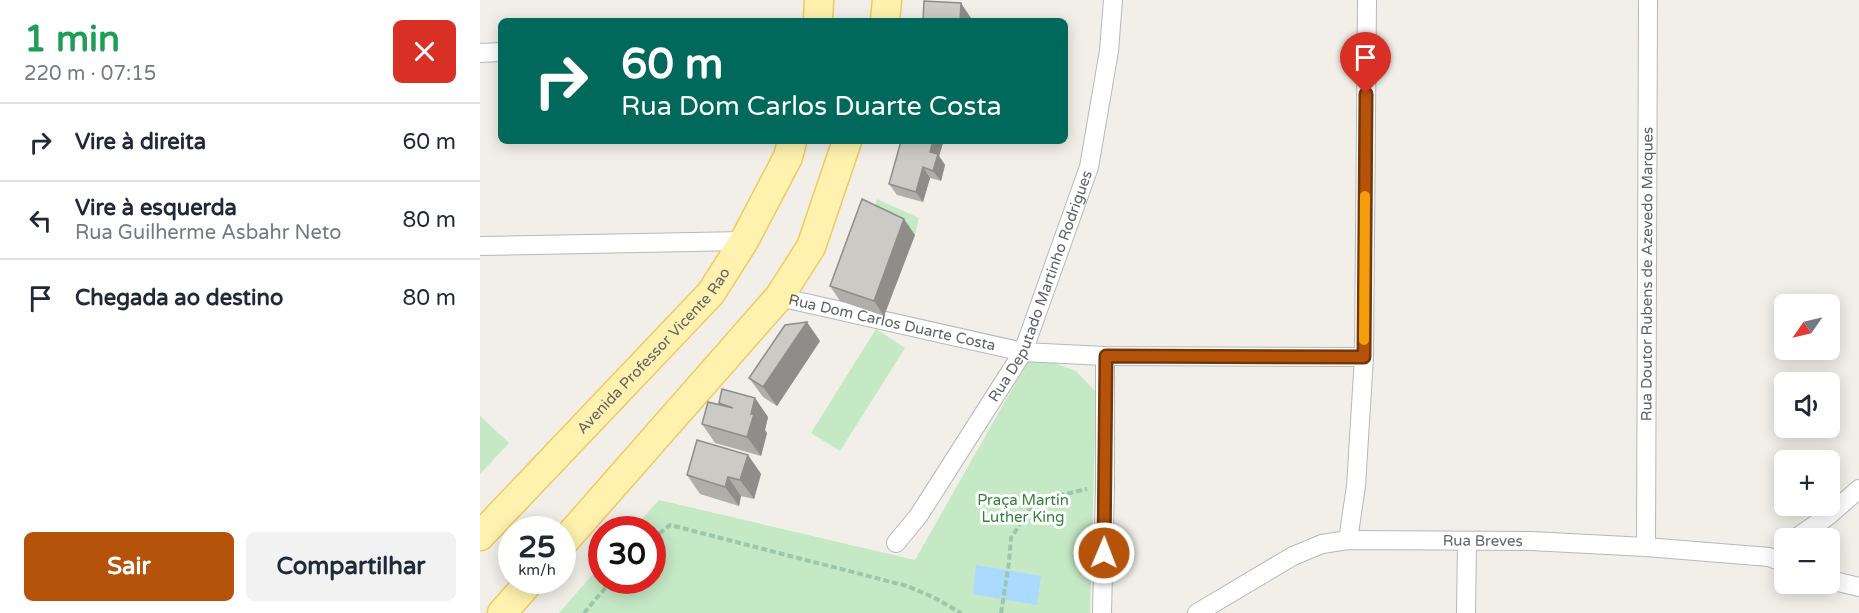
<!DOCTYPE html>
<html lang="pt">
<head>
<meta charset="utf-8">
<style>
  :root { --surface:#fff; --page:#f2f2f3; --text:#1f2937; --muted:#747a83; --line:#e0e1e3; --accent:#b45309 }
  body { margin:0; font-family:"Varela Round",sans-serif; background:var(--page); color:var(--text); height:100vh; display:flex; flex-direction:column; font-size:22px; white-space:nowrap }
  * { box-sizing:border-box; margin:0 }
  p { font-size:20px; color:var(--muted) }
  .icon { flex:none; width:33px; height:33px; fill:none; stroke:currentColor; stroke-width:2; stroke-linecap:round; stroke-linejoin:round }
  .map { position:relative; flex:1; overflow:hidden }
  .side { display:flex; flex-direction:column; background:var(--surface); width:480px }
  .side>* { flex:none }
  .guide { position:absolute; left:18px; top:18px; width:570px; height:126px; border-radius:9px; box-shadow:0 3px 15px #0003; background:#00695c; color:#fff; overflow:hidden }
  .needle { width:39px; rotate:236deg }
  .buttons { position:absolute; left:1294px; top:294px; display:grid; gap:12px }
  .buttons a { display:grid; place-items:center; width:66px; height:66px; border-radius:9px; background:var(--surface); box-shadow:0 3px 15px #0003; font-size:30px }
  .speed { position:absolute; left:18px; top:516px; display:flex; gap:12px; font-size:30px; font-weight:700; text-align:center }
  .speed>* { display:grid; place-content:center; width:78px; height:78px; border-radius:50%; background:var(--surface); box-shadow:0 3px 15px #0003; line-height:1 }
  .speed small { font-size:15px; font-weight:400 }
  .speed .limit { border:9px solid #d22; background:#fff; color:#111 }
  .pin { position:absolute; display:grid; place-items:center; width:51px; height:51px; color:#fff; margin:-62px -26px; border-radius:50% 50% 50% 0; rotate:-45deg; box-shadow:0 0 6px #0007 }
  .pin .icon { rotate:45deg }
  .me { position:absolute; width:66px; margin:-33px; rotate:1deg; stroke-linejoin:round; filter:drop-shadow(0 0 4px #0008) }
  .turn { display:flex; align-items:center; gap:21px; height:126px; padding:0 24px; font-size:27px }
  .turn .icon { width:78px; height:78px; stroke-width:2.5 }
  .turn b { display:block; font-size:42px; line-height:51px }
  .round { display:grid; place-items:center; flex:none; width:63px; height:63px; border-radius:9px; background:var(--page) }
  .headline { display:flex; align-items:center; justify-content:space-between; height:102px; padding:0 24px }
  h1 { font-size:36px; font-weight:800; line-height:45px; color:#1e9e55 }
  .action { display:flex; gap:12px; margin-top:auto; padding:12px 24px }
  .action a { flex:1; height:69px; border-radius:9px; background:var(--accent); color:#fff; font-size:24px; font-weight:800; line-height:69px; text-align:center }
  .action a+a { background:var(--page); color:var(--text) }
  ul { padding:0; list-style:none }
  li { display:flex; align-items:center; gap:18px; height:78px; padding:0 24px; border-top:2px solid var(--line) }
  li div { flex:1 }
  li b { display:block; font-size:22px }
  li em { font-style:normal }
  main { display:flex; flex:1; min-height:0 }
  .map>svg:first-child { display:block }
  .green { fill:#c5e8c5 }
  .water { fill:#aadaff }
  .lines { fill:none; stroke-linecap:round; stroke-linejoin:round }
  .street-casing { stroke:#b5b8bc; stroke-width:20 }
  .primary-casing { stroke:#f2c960; stroke-width:31 }
  .path { stroke:#9cc7a9; stroke-width:4; stroke-dasharray:6 3; stroke-linecap:butt }
  .street { stroke:#fff; stroke-width:18 }
  .primary { stroke:#fff2af; stroke-width:28 }
  .wall { fill:#afaea9 }
  .shaded-wall { fill:#8f8d8a }
  .building { fill:#cccac5; stroke:#8f8d8a; stroke-width:1.5 }
  .route-casing { stroke:#753606; stroke-width:15 }
  .route { stroke:#b45309; stroke-width:10 }
  .slow { stroke:#f59e0b; stroke-width:10 }
  .labels { text-anchor:middle; stroke-width:6; stroke-linejoin:round; paint-order:stroke }
  .street-label { font-size:15px; fill:#5f6368; stroke:#fff }
  .park-label { font-size:15px; fill:#348238; stroke:#fff }
</style>
</head>
<body>
<main>
<section class="side">
<div class="headline"><div><h1>1 min</h1><p>220 m · 07:15</p></div><a class="round" style="background:#d93025;color:#fff"><svg class="icon" aria-label="close" viewBox="0 0 24 24"><path d="M6 6l12 12M18 6L6 18"/></svg></a></div>
<ul>
<li><svg class="icon" aria-label="right" viewBox="0 0 24 24"><path d="M7 20v-9h11M14 6l5 5-5 5"/></svg><div><b>Vire à direita</b></div><em>60 m</em></li>
<li><svg class="icon" aria-label="left" viewBox="0 0 24 24"><path d="M17 20v-9H6M10 6l-5 5 5 5"/></svg><div><b>Vire à esquerda</b><p>Rua Guilherme Asbahr Neto</p></div><em>80 m</em></li>
<li><svg class="icon" aria-label="arrive" viewBox="0 0 24 24"><path d="M6 21V4h12l-3 4 3 4H6"/></svg><div><b>Chegada ao destino</b></div><em>80 m</em></li>
</ul>
<div class="action"><a>Sair</a><a>Compartilhar</a></div>
</section>
<div class="map">
<svg width="1379" height="613" viewBox="0 0 1379 613">
  <rect width="100%" height="100%" fill="#f1efe8"/>
  <path class="green" d="M397,199L439,218L435,235L393,214Z
    M396,329L425,348L360,451L331,433Z
    M548,361L574,363L596,371L616,392L610,613H79L121,565L122,580H172V530L153,529L179,500L435,560Z
    M0,416L29,443L0,474Z"/>
  <path class="water" d="M496,565L561,576L557,605L493,594Z"/>
  <g class="lines">
    <defs>
      <g id="street">
        <path d="M0,53L21,52"/>
        <path d="M0,246L264,241"/>
        <path id="s1" d="M299,297L543,352L625,356L884,357"/>
        <path d="M1316,538L1348,516L1379,489"/>
        <path d="M868,540L876,486L884,357L887,0"/>
        <path id="s2" d="M416,543L439,515L543,352L609,167L629,51L633,0"/>
        <path id="s3" d="M1166,547L1168,0"/>
        <path d="M1350,580L1379,587"/>
        <path d="M622,613L625,487V356"/>
        <path id="s4" d="M717,613L813,556L842,544L868,540L1051,541L1166,547L1289,557L1305,563"/>
        <path d="M986,613L987,541"/>
      </g>
      <g id="primary">
        <path d="M338,21L339,0"/>
        <path d="M405,21L407,0"/>
        <path id="s5" d="M0,536L231,293L264,241L308,157L312,141"/>
        <path d="M82,544L299,297L331,247L367,141"/>
        <path d="M22,613L51,580"/>
      </g>
    </defs>
    <use href="#street" class="street-casing"/>
    <use href="#primary" class="primary-casing"/>
    <path class="path" d="M172,539L190,525L427,586L453,597L481,613
      M104,613L132,580
      M521,613L529,563L531,538L555,501L607,489"/>
    <use href="#street" class="street"/>
    <use href="#primary" class="primary"/>
  </g>
  <path class="wall" d="M463,143L459,156L465,165L461,181L450,178L443,202L417,195L409,184Z
    M435,235L404,316L360,301L350,286Z
    M340,341L297,406L283,397L269,378Z
    M275,398L288,417L285,430L287,433L281,456L235,443L222,424L240,405L239,403Z
    M268,455L281,474L274,499L261,496L259,506L220,494L207,475Z"/>
  <path class="shaded-wall" d="M481,3L493,21H480Z
    M453,141H462L463,143L459,156L465,165L461,181L453,171L450,152Z
    M443,167L450,178L443,202L436,192Z
    M424,219L435,235L404,316L394,301Z
    M327,322L340,341L297,406L283,387Z
    M275,398L288,417L285,430L287,433L281,456L267,437L271,414Z
    M268,455L281,474L274,499L260,480Z
    M248,477L261,496L259,506L245,487Z"/>
  <path class="building" d="M444,1L481,3L480,21H443Z
    M421,141H453L450,152L458,154L453,171L443,167L436,192L409,184Z
    M382,199L424,219L394,301L350,286Z
    M327,322L283,387L269,378L305,325Z
    M242,389L275,398L271,414H274L267,437L222,424L228,402L253,408L239,403Z
    M217,440L268,455L260,480L248,477L245,487L207,475Z"/>
  <g class="lines">
    <defs>
      <path id="route" d="M624,553L626,356L884,357L886,94"/>
    </defs>
    <use href="#route" class="route-casing"/>
    <use href="#route" class="route"/>
    <path class="slow" d="M884,340L885,196"/>
  </g>
  <g class="labels">
    <g class="street-label">
      <text dy="5" stroke="none"><textPath href="#s3" startOffset="273">Rua Doutor Rubens de Azevedo Marques</textPath></text>
      <text dy="5" stroke="none"><textPath href="#s2" startOffset="297">Rua Deputado Martinho Rodrigues</textPath></text>
      <text dy="5" stroke="none"><textPath href="#s1" startOffset="116">Rua Dom Carlos Duarte Costa</textPath></text>
      <text dy="5" stroke="none"><textPath href="#s5" startOffset="254">Avenida Professor Vicente Rao</textPath></text>
      <text dy="5" stroke="none"><textPath href="#s4" startOffset="304">Rua Breves</textPath></text>
    </g>
    <g class="park-label">
      <text x="543" y="505">Praça Martin<tspan x="543" dy="17">Luther King</tspan></text>
    </g>
  </g>
</svg>
<div class="buttons">
<a><svg class="needle" viewBox="-14 -14 28 28"><path d="M0-13l5 13h-10z" fill="#e53935"/><path d="M0 13l5-13h-10z" fill="#747a83"/></svg></a>
<a><svg class="icon" aria-label="sound" viewBox="0 0 24 24"><path d="M4 9h4l5-4v14l-5-4H4zM17 9q2 3 0 6"/></svg></a>
<a>+</a>
<a>−</a>
</div>
<div class="speed"><div>25<small>km/h</small></div><div class="limit">30</div></div>
<div class="pin" style="left:886px;top:94px;background:#d93025"><svg class="icon" aria-label="arrive" viewBox="0 0 24 24"><path d="M6 21V4h12l-3 4 3 4H6"/></svg></div>
<svg class="me" style="left:624px;top:553px" viewBox="-20 -20 40 40"><circle r="17" fill="#b45309" stroke="#fff" stroke-width="3"/><path d="M0-11L8 9 0 5-8 9z" fill="#fff"/></svg>
<div class="guide">
<div class="turn"><svg class="icon" aria-label="right" viewBox="0 0 24 24"><path d="M7 20v-9h11M14 6l5 5-5 5"/></svg><div><b>60 m</b>Rua Dom Carlos Duarte Costa</div></div>
</div>
</div>
</main>
</body>
</html>
